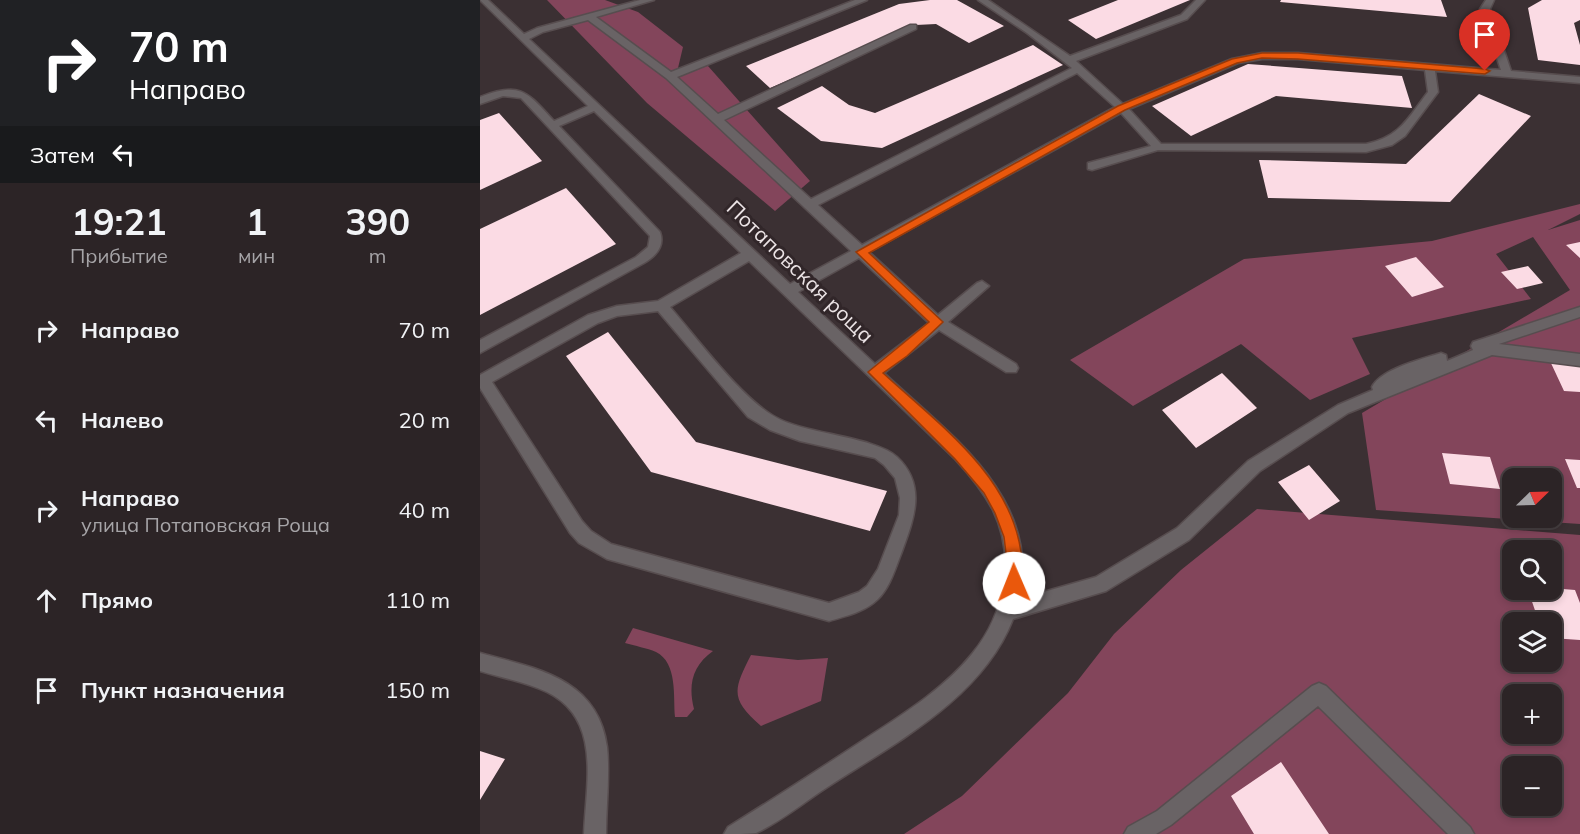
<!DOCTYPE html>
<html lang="ru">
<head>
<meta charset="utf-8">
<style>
  :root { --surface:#2c2426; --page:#383032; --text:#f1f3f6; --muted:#a6a4a7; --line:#484143 }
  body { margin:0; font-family:Mulish,sans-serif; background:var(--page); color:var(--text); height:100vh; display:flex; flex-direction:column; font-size:22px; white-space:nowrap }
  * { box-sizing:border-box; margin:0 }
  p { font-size:20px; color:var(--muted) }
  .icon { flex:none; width:33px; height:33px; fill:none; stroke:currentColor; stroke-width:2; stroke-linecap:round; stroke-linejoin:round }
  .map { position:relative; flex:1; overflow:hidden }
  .sheet { display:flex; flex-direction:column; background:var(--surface); width:480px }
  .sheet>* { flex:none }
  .hud { background:#202124; color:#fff; overflow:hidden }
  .needle { width:39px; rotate:67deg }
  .fabs { position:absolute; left:1022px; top:468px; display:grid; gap:12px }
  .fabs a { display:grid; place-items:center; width:60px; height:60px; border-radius:12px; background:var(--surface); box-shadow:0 3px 9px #0003,0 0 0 2px var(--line); font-size:30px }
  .pin { position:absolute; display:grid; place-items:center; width:51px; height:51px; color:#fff; margin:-62px -26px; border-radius:50% 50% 50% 0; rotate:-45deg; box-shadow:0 0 6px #0007 }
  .pin .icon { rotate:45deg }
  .me { position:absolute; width:66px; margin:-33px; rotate:359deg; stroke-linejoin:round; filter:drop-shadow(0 0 4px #0008) }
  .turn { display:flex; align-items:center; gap:21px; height:126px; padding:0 30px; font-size:27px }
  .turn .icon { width:78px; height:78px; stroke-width:2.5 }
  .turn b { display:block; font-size:42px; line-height:51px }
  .then { display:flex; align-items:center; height:57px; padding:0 30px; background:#0003; gap:12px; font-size:22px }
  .eta { display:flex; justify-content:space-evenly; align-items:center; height:102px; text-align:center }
  .eta b { font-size:36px; font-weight:700; line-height:42px }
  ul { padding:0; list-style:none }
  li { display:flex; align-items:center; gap:18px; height:90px; padding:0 30px }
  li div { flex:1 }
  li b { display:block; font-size:22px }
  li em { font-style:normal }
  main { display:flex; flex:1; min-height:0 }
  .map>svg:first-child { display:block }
  .green { fill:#83455b; fill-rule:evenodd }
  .building { fill:#fbdbe4 }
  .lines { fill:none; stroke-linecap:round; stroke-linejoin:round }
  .minor-casing { stroke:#574d4f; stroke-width:3 }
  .minor { fill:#696365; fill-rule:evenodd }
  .route { fill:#ea580c; stroke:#983908; stroke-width:1.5 }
  .labels { text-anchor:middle; stroke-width:6; stroke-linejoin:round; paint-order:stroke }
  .street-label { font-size:21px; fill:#ebe3e5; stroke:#312629 }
</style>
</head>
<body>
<main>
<section class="sheet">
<div class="hud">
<div class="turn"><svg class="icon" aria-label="right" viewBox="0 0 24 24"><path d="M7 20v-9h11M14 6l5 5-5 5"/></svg><div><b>70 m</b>Направо</div></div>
<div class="then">Затем<svg class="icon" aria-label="left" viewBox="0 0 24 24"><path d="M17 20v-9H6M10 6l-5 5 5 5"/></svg></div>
</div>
<div class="eta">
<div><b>19:21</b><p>Прибытие</p></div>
<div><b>1</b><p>мин</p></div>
<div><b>390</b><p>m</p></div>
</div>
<ul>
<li><svg class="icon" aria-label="right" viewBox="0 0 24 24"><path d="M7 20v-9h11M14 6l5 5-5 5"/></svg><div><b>Направо</b></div><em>70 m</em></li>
<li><svg class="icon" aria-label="left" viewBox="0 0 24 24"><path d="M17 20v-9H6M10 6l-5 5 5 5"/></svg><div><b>Налево</b></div><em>20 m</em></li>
<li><svg class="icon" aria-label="right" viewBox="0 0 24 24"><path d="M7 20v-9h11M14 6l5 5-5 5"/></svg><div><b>Направо</b><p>улица Потаповская Роща</p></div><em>40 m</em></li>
<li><svg class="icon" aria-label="ahead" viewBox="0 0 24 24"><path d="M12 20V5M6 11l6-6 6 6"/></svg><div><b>Прямо</b></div><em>110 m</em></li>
<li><svg class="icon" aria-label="arrive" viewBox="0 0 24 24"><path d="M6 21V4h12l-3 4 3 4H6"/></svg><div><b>Пункт назначения</b></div><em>150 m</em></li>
</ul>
</section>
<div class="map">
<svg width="1100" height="834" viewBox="0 0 1100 834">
  <rect width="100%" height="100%" fill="#3b3033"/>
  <path class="green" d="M67,0H125L158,12L203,47L198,68L228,66L330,181L295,211L167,103Z
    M1100,204V214L1068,230L1100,220V524L896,510L882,413L1090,290L1053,237L1016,254L1051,299L872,338L890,374L830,400L761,344L653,406L590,360L764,259L952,241ZM1032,478H1071V518H1032Z
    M777,509L1100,535V834H424L482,796L588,693L634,634L701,570ZM1032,550H1071V590H1032ZM1032,622H1071V662H1032ZM1032,694H1071V734H1032ZM1032,766H1071V806H1032Z
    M153,628L233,651C212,666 208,685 214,709L207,717H195C193,697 198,663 176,652C167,648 155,646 145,643Z
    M271,655L318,660L348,658L341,701L281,726C250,699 253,690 271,655Z"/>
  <path class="building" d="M450,0H477L524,26L489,43L456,24L436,25L290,88L266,66L419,4Z
    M638,0H710L616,39L588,20Z
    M801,0H961L967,17L800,2Z
    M1062,0H1100V20L1094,23L1100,45V65L1058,60L1048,8Z
    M553,45L583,65L402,148L341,141L297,108L342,86L369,105L395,113Z
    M768,64L922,76L932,108L796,96L711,136L672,106Z
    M999,94L1051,116L970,202L788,198L779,160L926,164Z
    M19,113L62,161L0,190V120Z
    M86,188L136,244L0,315V229Z
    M1100,242V258L1086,245Z
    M936,257L964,287L932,297L905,266Z
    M1048,266L1063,283L1037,289L1021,272Z
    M128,332L216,442L407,491L390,531L171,472L86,356Z
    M1070,361L1100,362V392L1084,391Z
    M742,373L777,408L716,448L682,410Z
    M962,453L1010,457L1020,489L970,484Z
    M1085,459L1100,460V488H1097Z
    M829,465L860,501L829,520L798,482Z
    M1071,588L1095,590L1100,603V640L1071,638V622H1059L1048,590H1071Z
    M0,751L25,759L0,800Z
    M801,762L849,834H774L751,796Z"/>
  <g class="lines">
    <defs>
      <path id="minor" d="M0,0H8L44,34L57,28L160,0H174L116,17L191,72L375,0H387L197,77L238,114L430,25H436V29L244,120L331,199L592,68L547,33L498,0H508L590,56L701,15L716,0H725L707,19L596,61L643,104L752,59L782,53H818L1021,70L1000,9L1006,0H1014L1010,9L1031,71L1100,77V83L955,71L958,92L925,136L912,145L886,152L678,150L612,170L608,169V163L671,146L641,113L389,252L458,315L497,283L502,281L509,286L468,322L536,364L538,368L536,372H526L459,330L404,373C469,434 562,498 539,599L616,577L697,528L768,461L858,405L893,390L892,387C901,369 942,359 961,353L966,355L967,361L993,350L991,346L993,342L1100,307V317L1019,344L1100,354V366L1012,355L868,413L780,471L709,540L626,591L533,619C502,699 413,744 346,788C323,803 300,822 276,833C268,834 254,834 244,834L248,827C293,799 338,770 382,741C420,716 463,690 492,654C525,614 536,557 513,510C503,491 489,474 475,459L269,261L190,307C217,338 265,404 301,420C331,434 397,438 417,457C448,486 433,521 421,554C415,569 410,587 398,599C385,612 366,616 349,621L127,559L99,543L90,533L0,388V375L108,315L137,306L178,301L261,253L114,111L79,126L180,232C185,246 176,256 164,263L0,353V340L156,257L168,247L170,236L41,98L23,96L0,104V97C41,81 47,92 74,121L108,106ZM108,20L186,78L371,251L310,284L49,39L63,32ZM782,59H818L945,70L948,92C928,118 920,137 886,144H681L649,109L758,63ZM597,73L635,107L382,245L338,205ZM379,258L449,323L395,364L318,292ZM178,311L268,417L290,430L320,441L395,458L404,465L415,478L420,498L419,515L398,569L387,586L379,592L349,603L131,544L111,531L102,521L12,382L118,323L137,316Z
        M0,653C55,668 118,678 127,747C130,775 126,806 126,834H104C106,783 122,719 67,692C46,682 22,678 0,671Z
        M839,683L846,686L990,827L994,834H968L838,706L691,825L676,834H644L648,827L677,811L832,686Z"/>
    </defs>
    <use href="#minor" class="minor-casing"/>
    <use href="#minor" class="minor"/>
  </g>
  <path class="route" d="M782,53H818L1005,69L1010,71L1005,74L818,59L782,58L757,63L645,110L389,253L463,322L427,356L403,373C457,423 530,474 541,552C543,563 544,577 540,588L534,590L528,588L526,583L527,561L524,537L515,513L504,493L475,459L388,372L449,322L376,252L638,106L752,59Z"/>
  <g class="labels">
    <g class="street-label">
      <text transform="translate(320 272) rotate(44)" y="7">Потаповская роща</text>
    </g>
  </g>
</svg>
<div class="fabs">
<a><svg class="needle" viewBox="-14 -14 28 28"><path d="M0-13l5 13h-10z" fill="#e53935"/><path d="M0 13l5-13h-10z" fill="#a6a4a7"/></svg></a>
<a><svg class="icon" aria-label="search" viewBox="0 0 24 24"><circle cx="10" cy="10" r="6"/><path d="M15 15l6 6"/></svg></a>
<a><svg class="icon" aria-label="layers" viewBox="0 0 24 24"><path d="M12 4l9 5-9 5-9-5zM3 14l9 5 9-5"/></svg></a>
<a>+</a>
<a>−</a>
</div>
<div class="pin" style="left:1005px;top:71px;background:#d93025"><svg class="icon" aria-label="arrive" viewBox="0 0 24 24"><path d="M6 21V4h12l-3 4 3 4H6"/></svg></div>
<svg class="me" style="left:534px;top:583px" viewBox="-20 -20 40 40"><circle r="19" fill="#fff"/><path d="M0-13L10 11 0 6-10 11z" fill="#ea580c"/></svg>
</div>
</main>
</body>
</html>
